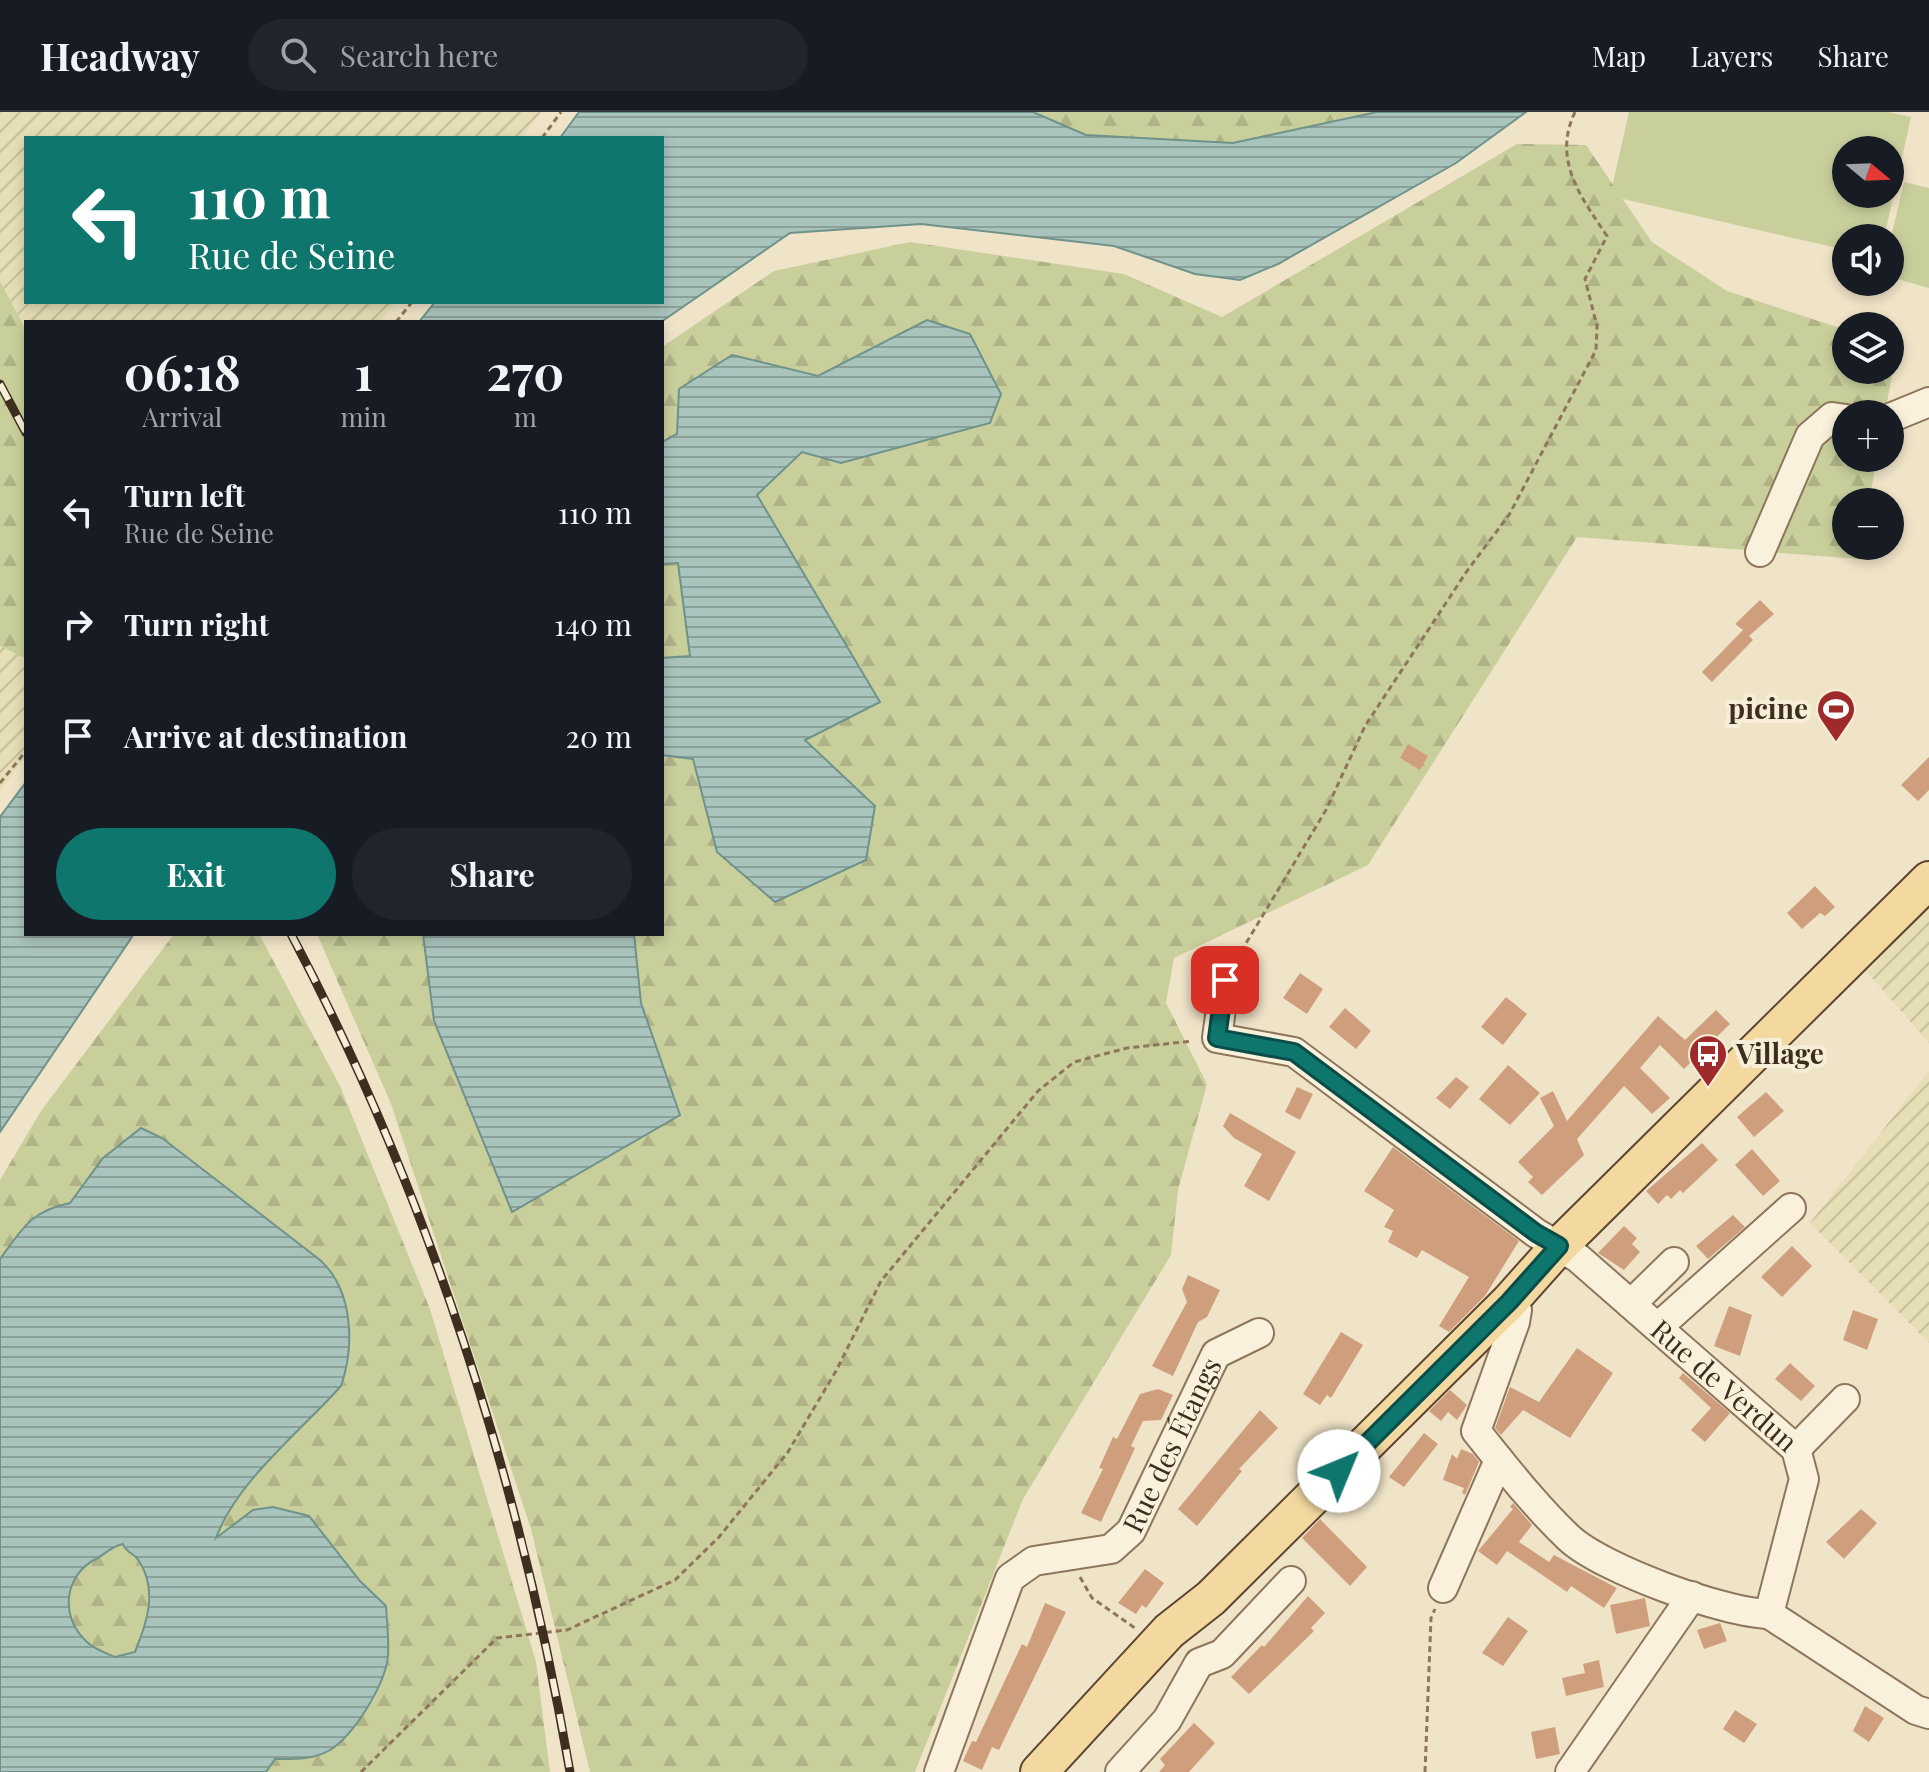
<!DOCTYPE html>
<html lang="en">
<head>
<meta charset="utf-8">
<style>
  :root { --surface:#171b24; --page:#20242c; --text:#f1f3f6; --muted:#9ea1a6; --line:#363941; --accent:#0f766e }
  body { margin:0; font-family:"Playfair Display",serif; background:var(--page); color:var(--text); height:100vh; display:flex; flex-direction:column; font-size:30px; white-space:nowrap }
  * { box-sizing:border-box; margin:0 }
  p { font-size:26px; color:var(--muted) }
  .icon { flex:none; width:44px; height:44px; fill:none; stroke:currentColor; stroke-width:2; stroke-linecap:round; stroke-linejoin:round }
  .map { position:relative; flex:1; overflow:hidden }
  .panel { position:absolute; left:24px; top:208px; width:640px; height:616px; display:flex; flex-direction:column; background:var(--surface); border-radius:0px; box-shadow:0 4px 12px #0003 }
  .panel>* { flex:none }
  .guide { position:absolute; left:24px; top:24px; width:640px; height:168px; border-radius:0px; box-shadow:0 4px 12px #0003; background:#0f766e; color:#fff; overflow:hidden }
  .needle { width:52px; rotate:109deg }
  .fabs { position:absolute; left:1832px; top:24px; display:grid; gap:16px }
  .fabs a { display:grid; place-items:center; width:72px; height:72px; border-radius:50%; background:var(--surface); box-shadow:0 4px 12px #0003; font-size:40px }
  .pin { position:absolute; display:grid; place-items:center; width:68px; height:68px; color:#fff; margin:-34px; border-radius:16px; box-shadow:0 4px 12px #0006 }
  .me { position:absolute; width:88px; margin:-44px; rotate:45deg; stroke-linejoin:round; filter:drop-shadow(0 0 6px #0008) }
  .turn { display:flex; align-items:center; gap:28px; height:168px; padding:0 32px; font-size:36px }
  .turn .icon { width:104px; height:104px; stroke-width:2.5 }
  .turn b { display:block; font-size:56px; line-height:68px }
  .eta { display:flex; justify-content:space-evenly; align-items:center; height:136px; text-align:center }
  .eta b { font-size:48px; font-weight:700; line-height:56px }
  .action { display:flex; gap:16px; margin-top:auto; padding:16px 32px }
  .action a { flex:1; height:92px; border-radius:48px; background:var(--accent); color:#fff; font-size:32px; font-weight:700; line-height:92px; text-align:center }
  .action a+a { background:var(--page); color:var(--text) }
  ul { padding:0; list-style:none }
  li { display:flex; align-items:center; gap:24px; height:112px; padding:0 32px }
  li div { flex:1 }
  li b { display:block; font-size:30px }
  li em { font-style:normal }
  header { display:flex; align-items:center; gap:48px; box-sizing:border-box; height:112px; padding:0 40px; background:var(--surface); border-bottom:2px solid var(--line) }
  header strong { font-size:38px }
  nav { display:flex; gap:44px; margin-inline-start:auto; font-size:28px }
  .search { width:560px; height:72px; background:var(--page); display:flex; align-items:center; gap:20px; box-sizing:border-box; padding:0 28px; border-radius:44px; color:var(--muted); font-size:30px }
  .map>svg:first-child { display:block }
  .farmland { fill:url(#farmland-furrows) }
  .green { fill:#c9cf9b; fill-rule:evenodd }
  .forest { fill:url(#forest-firs) }
  .water { fill:url(#water-rules); stroke:#6f938a; stroke-width:2; fill-rule:evenodd }
  .building { fill:#cf9f7d }
  .lines { fill:none; stroke-linecap:round; stroke-linejoin:round }
  .minor-casing { stroke:#8d765c; stroke-width:32 }
  .major-casing { stroke:#5b4430; stroke-width:40 }
  .path { stroke:#8d765c; stroke-width:3; stroke-dasharray:6 4; stroke-linecap:butt }
  .minor { stroke:#faf1dc; stroke-width:28 }
  .major { stroke:#f3d9a0; stroke-width:36 }
  .rail-casing { stroke:#3d2e20; stroke-width:9 }
  .rail { stroke:#f7eed8; stroke-width:6; stroke-dasharray:18; stroke-linecap:butt }
  .route-casing { stroke:#0a4d48; stroke-width:20 }
  .route { stroke:#0f766e; stroke-width:14 }
  .labels { text-anchor:middle; stroke-width:8; stroke-linejoin:round; paint-order:stroke }
  .poi-label { font-size:28px; font-weight:bold; fill:#3d2e20; stroke:#f7eed8; text-anchor:end }
  .street-label { font-size:28px; fill:#3d2e20; stroke:#f7eed8 }
</style>
</head>
<body>
<header>
<strong>Headway</strong>
<div class="search"><svg class="icon" aria-label="search" viewBox="0 0 24 24"><circle cx="10" cy="10" r="6"/><path d="M15 15l6 6"/></svg>Search here</div>
<nav><a>Map</a><a>Layers</a><a>Share</a></nav>
</header>
<div class="map">
<svg width="1929" height="1660" viewBox="0 0 1929 1660">
  <defs>
    <pattern id="farmland-furrows" width="10" height="10" patternUnits="userSpaceOnUse" patternTransform="scale(2)"><rect width="10" height="10" fill="#e6deb5"/><path d="M-1 1l2-2M0 10L10 0M9 11l2-2" fill="none" stroke="#c6bf9b"/></pattern>
    <pattern id="forest-firs" width="22" height="20" patternUnits="userSpaceOnUse" patternTransform="scale(2)"><rect width="22" height="20" fill="#c9cf9b"/><path d="M5 1l3.5 6h-7zM16 11l3.5 6h-7z" fill="#aeb285"/></pattern>
    <pattern id="water-rules" width="6" height="5" patternUnits="userSpaceOnUse" patternTransform="scale(2)"><rect width="6" height="5" fill="#a9c4bc"/><path d="M0 2.5h6" fill="none" stroke="#8ba098"/></pattern>
  </defs>
  <rect width="100%" height="100%" fill="#f0e4c8"/>
  <path class="farmland" d="M0,0H541L521,26H26V190H396L380,210H26V218L0,169Z
    M0,534L26,547V643L0,679Z
    M1929,792V931L1867,860Z
    M1929,959V1231L1810,1111Z"/>
  <path class="green" d="M1629,0H1888L1911,5L1884,126H1846V138L1610,84ZM1846,38H1890V82H1846Z
    M1904,70L1929,76V176L1890,165V130Z"/>
  <path class="forest" d="M1033,0H1377L1233,31L1086,23Z
    M1517,32L1586,33L1652,130L1727,179L1846,218V258H1890V232L1897,235L1885,302H1846V346H1877L1869,390H1846V434H1861L1859,447L1577,425L1368,753L1174,846L1166,891L1207,972L1178,1078L1171,1143L1023,1387L915,1660H590L531,1417L391,992L317,822H662V235L774,159L910,130L1124,162L1222,205Z
    M0,169L26,218V547L0,534Z
    M174,822H259L340,974L430,1197L536,1550L550,1660H0V1068L41,999Z"/>
  <path class="water" d="M579,0H1033L1086,23L1233,31L1377,0H1526L1456,51L1278,152L1240,168L1195,162L1114,134L921,112L790,121L661,210H419L435,190H662V26H560Z
    M927,208L970,222L1001,282L990,311L841,351L802,340L757,383L880,590L805,628L875,694L866,748L775,790L717,740L693,647L662,643V546L690,544L678,451L662,452V330L677,322L679,277L732,243L818,264Z
    M26,670V822H134L0,1020V705Z
    M423,822H634L641,891L680,1003L512,1100L434,909Z
    M141,1016L162,1026L320,1148C353,1178 355,1233 341,1274C300,1320 237,1369 216,1426L253,1398L273,1395L309,1404L360,1469L386,1494C387,1510 389,1528 388,1544C385,1573 354,1623 330,1638C313,1648 293,1647 275,1647L266,1660H0V1147C23,1116 31,1099 70,1091L103,1046ZM123,1432C126,1441 134,1441 139,1449C158,1478 147,1511 135,1540L115,1545C106,1541 94,1537 87,1530C59,1505 64,1463 96,1447C105,1442 112,1434 123,1432Z"/>
  <path class="building" d="M1760,488L1774,502L1749,524L1753,528L1712,570L1702,560L1743,518L1735,512Z
    M1408,632L1428,644L1420,658L1400,646Z
    M1929,645V678L1918,689L1901,673Z
    M1815,774L1835,795L1825,804L1820,801L1802,817L1787,801Z
    M1300,861L1323,877L1307,902L1283,886Z
    M1506,885L1527,902L1503,933L1481,915Z
    M1345,896L1371,919L1356,937L1329,915Z
    M1716,898L1730,912L1684,957L1660,933L1640,956L1670,986L1652,1002L1624,974L1577,1027L1584,1043L1542,1083L1528,1070L1533,1065L1518,1050L1554,1014L1540,986L1553,979L1567,1009L1658,904L1685,928Z
    M1508,953L1540,981L1510,1013L1479,987Z
    M1456,965L1469,975L1450,997L1436,986Z
    M1297,975L1313,982L1300,1008L1285,1000Z
    M1766,980L1784,999L1754,1025L1737,1005Z
    M1230,1001L1296,1040L1269,1089L1244,1074L1262,1042L1234,1026L1223,1014Z
    M1702,1031L1718,1048L1683,1081L1680,1078L1671,1087L1667,1083L1658,1092L1646,1079Z
    M1393,1035L1519,1129L1485,1184L1449,1220L1439,1214L1469,1165L1422,1138L1417,1146L1388,1130L1393,1119L1384,1115L1394,1098L1364,1079Z
    M1752,1037L1780,1069L1763,1084L1735,1053Z
    M1733,1103L1745,1115L1708,1147L1696,1134Z
    M1624,1114L1637,1126L1632,1132L1640,1140L1624,1158L1598,1141Z
    M1792,1134L1812,1154L1782,1185L1761,1165Z
    M1188,1163L1220,1178L1207,1205L1198,1210L1173,1264L1152,1254L1187,1190L1182,1177Z
    M1729,1194L1752,1203L1740,1244L1714,1234Z
    M1853,1198L1878,1207L1867,1238L1843,1228Z
    M1341,1220L1363,1233L1331,1286L1327,1283L1320,1293L1303,1282Z
    M1577,1236L1613,1261L1570,1326L1523,1298L1501,1323L1495,1316L1510,1275L1539,1290Z
    M1790,1251L1815,1274L1801,1289L1775,1267Z
    M1683,1261L1730,1301L1705,1330L1691,1318L1711,1296L1679,1266Z
    M1158,1277L1173,1283L1161,1308L1143,1309L1131,1334L1135,1336L1101,1410L1081,1401L1103,1357L1099,1356L1113,1325L1117,1327L1140,1282Z
    M1450,1278L1467,1293L1457,1308L1448,1300L1441,1309L1429,1299Z
    M1260,1298L1278,1316L1239,1357L1242,1359L1197,1414L1178,1397Z
    M1424,1321L1438,1332L1404,1375L1389,1365Z
    M1461,1337L1473,1342L1479,1350L1465,1383L1462,1381L1464,1376L1443,1368L1452,1342L1457,1347Z
    M1513,1391L1532,1413L1519,1430L1549,1450L1554,1443L1617,1476L1604,1496L1571,1474L1567,1480L1507,1439L1497,1453L1478,1439L1513,1397L1510,1395Z
    M1861,1397L1877,1411L1844,1447L1826,1430Z
    M1320,1407L1367,1455L1350,1474L1302,1426Z
    M1145,1457L1164,1471L1146,1496L1142,1493L1136,1502L1118,1491Z
    M1308,1484L1325,1501L1311,1516L1314,1519L1249,1582L1231,1565L1262,1533L1264,1535Z
    M1645,1486L1650,1514L1616,1522L1610,1493Z
    M1045,1491L1066,1500L999,1638L992,1635L982,1658L963,1649L972,1629L976,1630L1022,1532L1027,1535Z
    M1508,1505L1528,1519L1503,1554L1482,1541Z
    M1720,1511L1727,1529L1704,1537L1697,1518Z
    M1599,1548L1604,1575L1566,1584L1562,1566L1585,1561L1583,1552Z
    M1865,1594L1884,1606L1869,1630L1853,1619Z
    M1735,1598L1757,1612L1744,1631L1723,1617Z
    M1194,1611L1215,1631L1189,1660H1159L1165,1653L1160,1647Z
    M1555,1615L1560,1642L1536,1647L1531,1620Z"/>
  <g class="lines">
    <defs>
      <g id="minor">
        <path d="M1890,306L1929,290"/>
        <path d="M1760,440L1810,324L1832,305L1846,307"/>
        <path id="s1" d="M1225,868L1217,926L1294,940L1536,1121L1578,1146L1796,1337L1804,1367L1769,1502"/>
        <path d="M1509,1190L1517,1198L1515,1210L1476,1319C1505,1355 1535,1394 1569,1426C1602,1457 1724,1501 1769,1502"/>
        <path d="M1631,1192L1674,1150"/>
        <path d="M1658,1215L1791,1096"/>
        <path d="M1796,1337L1845,1287"/>
        <path d="M1443,1476L1499,1348"/>
        <path d="M1769,1502L1916,1598L1929,1602"/>
        <path id="s2" d="M939,1660L1010,1466L1034,1449L1111,1437L1131,1419L1216,1242L1259,1221"/>
        <path d="M1120,1660L1167,1608L1199,1551L1222,1542L1291,1469"/>
        <path d="M1570,1660L1692,1484"/>
      </g>
      <path id="major" d="M1039,1660L1169,1519L1211,1486L1509,1190L1559,1134L1929,768"/>
    </defs>
    <use href="#minor" class="minor-casing"/>
    <use href="#major" class="major-casing"/>
    <path class="path" d="M542,26L561,0
      M396,210L412,190
      M0,671L26,639
      M1236,848L1326,698L1365,614L1467,459L1509,403L1596,238L1597,214L1585,167L1607,124C1581,85 1552,48 1575,0
      M1080,1465L1092,1486L1135,1516
      M361,1660L497,1526L567,1518L675,1468L719,1425L788,1340L836,1259L881,1169L1038,979L1074,950L1127,936L1193,929
      M1425,1660L1431,1506L1435,1497"/>
    <use href="#minor" class="minor"/>
    <use href="#major" class="major"/>
    <defs>
      <path id="rail" d="M0,272L26,321
        M291,822C429,1083 520,1369 570,1660"/>
    </defs>
    <use href="#rail" class="rail-casing"/>
    <use href="#rail" class="rail"/>
  </g>
  <g class="lines">
    <defs>
      <path id="route" d="M1225,868L1217,926L1294,940L1536,1121L1559,1134L1509,1190L1339,1359"/>
    </defs>
    <use href="#route" class="route-casing"/>
    <use href="#route" class="route"/>
  </g>
  <defs>
    <symbol id="stadium-pin" viewBox="-11 -11 22 30"><path d="M0 17L-7.5 6A9.5 9.5 0 1 1 7.5 6Z" fill="#9e2a2b" stroke="#f7eed8"/><path d="M0-5a6.5 5 0 1 0 0 10a6.5 5 0 1 0 0-10ZM-3.5-1.8h7v3.6h-7Z" fill="#fff"/></symbol>
    <symbol id="bus-pin" viewBox="-11 -11 22 30"><path d="M0 17L-7.5 6A9.5 9.5 0 1 1 7.5 6Z" fill="#9e2a2b" stroke="#f7eed8"/><path d="M-5-6H5V4H4V6H2V4H-2V6H-4V4H-5ZM-3.5-4V0h7V-4ZM-3.5 1.2v1.5H-2V1.2ZM2 1.2v1.5H3.5V1.2Z" fill="#fff"/></symbol>
  </defs>
  <g fill-rule="evenodd">
    <use href="#stadium-pin" x="1814" y="575" width="44" height="60"/>
    <use href="#bus-pin" x="1686" y="920" width="44" height="60"/>
  </g>
  <g class="labels">
    <g class="poi-label">
      <text x="1808" y="607">picine</text>
      <text x="1736" y="952" text-anchor="start">Village</text>
    </g>
    <g class="street-label">
      <text dy="10" stroke="none"><textPath href="#s1" startOffset="682">Rue de Verdun</textPath></text>
      <text dy="10" stroke="none"><textPath href="#s2" startOffset="436">Rue des Étangs</textPath></text>
    </g>
  </g>
</svg>
<div class="fabs">
<a><svg class="needle" viewBox="-14 -14 28 28"><path d="M0-13l5 13h-10z" fill="#e53935"/><path d="M0 13l5-13h-10z" fill="#9ea1a6"/></svg></a>
<a><svg class="icon" aria-label="sound" viewBox="0 0 24 24"><path d="M4 9h4l5-4v14l-5-4H4zM17 9q2 3 0 6"/></svg></a>
<a><svg class="icon" aria-label="layers" viewBox="0 0 24 24"><path d="M12 4l9 5-9 5-9-5zM3 14l9 5 9-5"/></svg></a>
<a>+</a>
<a>−</a>
</div>
<div class="pin" style="left:1225px;top:868px;background:#d93025"><svg class="icon" aria-label="arrive" viewBox="0 0 24 24"><path d="M6 21V4h12l-3 4 3 4H6"/></svg></div>
<svg class="me" style="left:1339px;top:1359px" viewBox="-20 -20 40 40"><circle r="19" fill="#fff"/><path d="M0-13L10 11 0 6-10 11z" fill="#0f766e"/></svg>
<div class="guide">
<div class="turn"><svg class="icon" aria-label="left" viewBox="0 0 24 24"><path d="M17 20v-9H6M10 6l-5 5 5 5"/></svg><div><b>110 m</b>Rue de Seine</div></div>
</div>
<section class="panel">
<div class="eta">
<div><b>06:18</b><p>Arrival</p></div>
<div><b>1</b><p>min</p></div>
<div><b>270</b><p>m</p></div>
</div>
<ul>
<li><svg class="icon" aria-label="left" viewBox="0 0 24 24"><path d="M17 20v-9H6M10 6l-5 5 5 5"/></svg><div><b>Turn left</b><p>Rue de Seine</p></div><em>110 m</em></li>
<li><svg class="icon" aria-label="right" viewBox="0 0 24 24"><path d="M7 20v-9h11M14 6l5 5-5 5"/></svg><div><b>Turn right</b></div><em>140 m</em></li>
<li><svg class="icon" aria-label="arrive" viewBox="0 0 24 24"><path d="M6 21V4h12l-3 4 3 4H6"/></svg><div><b>Arrive at destination</b></div><em>20 m</em></li>
</ul>
<div class="action"><a>Exit</a><a>Share</a></div>
</section>
</div>
</body>
</html>
